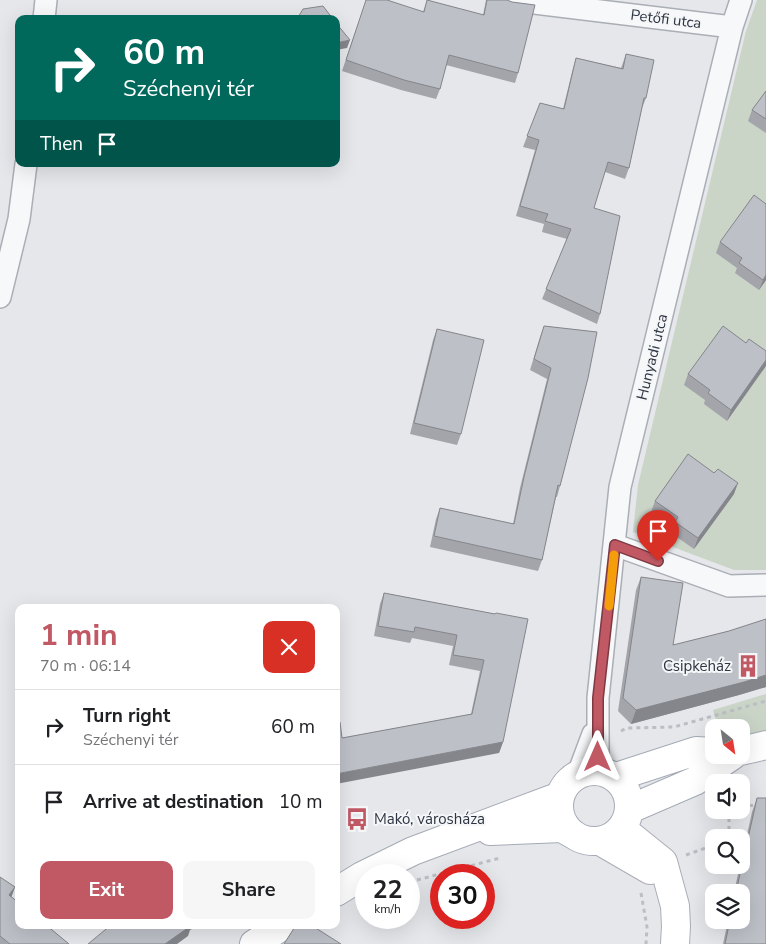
<!DOCTYPE html>
<html lang="en">
<head>
<meta charset="utf-8">
<style>
  :root { --surface:#fff; --page:#f6f6f6; --text:#202124; --muted:#757577; --line:#e0e0e0; --accent:#c15965 }
  body { margin:0; font-family:"Nunito Sans",sans-serif; background:var(--page); color:var(--text); height:100vh; display:flex; flex-direction:column; font-size:19px; white-space:nowrap }
  * { box-sizing:border-box; margin:0 }
  p { font-size:16px; color:var(--muted) }
  .icon { flex:none; width:28px; height:28px; fill:none; stroke:currentColor; stroke-width:2; stroke-linecap:round; stroke-linejoin:round }
  .map { position:relative; flex:1; overflow:hidden }
  .sheet { position:absolute; left:15px; top:604px; width:325px; height:325px; display:flex; flex-direction:column; background:var(--surface); border-radius:10px; box-shadow:0 5px 20px #0002 }
  .sheet>* { flex:none }
  .hud { position:absolute; left:15px; top:15px; width:325px; height:152px; border-radius:10px; box-shadow:0 5px 20px #0002; background:#00695c; color:#fff; overflow:hidden }
  .needle { width:32px; rotate:150deg }
  .controls { position:absolute; left:705px; top:719px; display:grid; gap:10px }
  .controls a { display:grid; place-items:center; width:45px; height:45px; border-radius:10px; background:var(--surface); box-shadow:0 5px 20px #0002; font-size:25px }
  .speed { position:absolute; left:355px; top:864px; display:flex; gap:10px; font-size:25px; font-weight:700; text-align:center }
  .speed>* { display:grid; place-content:center; width:65px; height:65px; border-radius:50%; background:var(--surface); box-shadow:0 5px 20px #0002; line-height:1 }
  .speed small { font-size:12px; font-weight:400 }
  .speed .limit { border:8px solid #d22; background:#fff; color:#111 }
  .pin { position:absolute; display:grid; place-items:center; width:42px; height:42px; color:#fff; margin:-51px -21px; border-radius:50% 50% 50% 0; rotate:-45deg; box-shadow:0 0 5px #0007 }
  .pin .icon { rotate:45deg }
  .me { position:absolute; width:55px; margin:-28px; rotate:0deg; stroke-linejoin:round; filter:drop-shadow(0 0 4px #0008) }
  .turn { display:flex; align-items:center; gap:18px; height:105px; padding:0 25px; font-size:22px }
  .turn .icon { width:65px; height:65px; stroke-width:2.5 }
  .turn b { display:block; font-size:35px; line-height:42px }
  .then { display:flex; align-items:center; height:48px; padding:0 25px; background:#0003; gap:10px; font-size:19px }
  .round { display:grid; place-items:center; flex:none; width:52px; height:52px; border-radius:10px; background:var(--page) }
  .headline { display:flex; align-items:center; justify-content:space-between; height:85px; padding:0 25px }
  h1 { font-size:30px; font-weight:700; line-height:38px; color:var(--accent) }
  .button { display:flex; gap:10px; margin-top:auto; padding:10px 25px }
  .button a { flex:1; height:58px; border-radius:10px; background:var(--accent); color:#fff; font-size:20px; font-weight:700; line-height:58px; text-align:center }
  .button a+a { background:var(--page); color:var(--text) }
  ul { padding:0; list-style:none }
  li { display:flex; align-items:center; gap:15px; height:75px; padding:0 25px; border-top:1px solid var(--line) }
  li div { flex:1 }
  li b { display:block; font-size:19px }
  li em { font-style:normal }
  .map>svg:first-child { display:block }
  .green { fill:#cad4c7 }
  .lines { fill:none; stroke-linecap:round; stroke-linejoin:round }
  .street-casing { stroke:#aaaeb5; stroke-width:24 }
  .secondary-casing { stroke:#aaaeb5; stroke-width:30 }
  .primary-casing { stroke:#a5abb5; stroke-width:30 }
  .path { stroke:#bbbec3; stroke-width:3; stroke-dasharray:4 4; stroke-linecap:butt }
  .street { stroke:#f7f8fa; stroke-width:21 }
  .secondary { stroke:#fff; stroke-width:28 }
  .primary { stroke:#fff; stroke-width:28 }
  .wall { fill:#a3a5ab }
  .shaded-wall { fill:#84868b }
  .building { fill:#bdc0c7; stroke:#84868b }
  .route-casing { stroke:#7d3a42; stroke-width:12 }
  .route { stroke:#c15965; stroke-width:9 }
  .slow { stroke:#f59e0b; stroke-width:9 }
  .labels { text-anchor:middle; stroke-width:4; stroke-linejoin:round; paint-order:stroke }
  .street-label { font-size:15px; fill:#2e3542; stroke:#f5f6f8 }
  .poi-label { font-size:15px; fill:#2e3542; stroke:#f5f6f8; text-anchor:end }
</style>
</head>
<body>
<div class="map">
<svg width="766" height="944" viewBox="0 0 766 944">
  <rect width="100%" height="100%" fill="#e5e7eb"/>
  <path class="green" d="M757,0H766V570H734L633,532L638,485L746,31Z
    M766,694V730L741,737V728L718,727L713,710Z"/>
  <g class="lines">
    <defs>
      <path id="street" d="M510,0L732,27
        M44,19L46,0
        M0,297L19,219L26,164
        M615,545L729,586L766,585
        M598,770V698L620,487L732,27L741,0
        M578,774L593,734"/>
      <path id="secondary" d="M622,829L663,862L675,906L676,926L675,944
        M600,841L650,870"/>
      <path id="primary" d="M741,751L766,745
        M559 806a35 35 0 1 1 70 0a35 35 0 1 1-70 0Z
        M616,777L696,751L714,752
        M630,809L695,781L733,755
        M490,831L562,828L576,836
        M336,892L362,876L413,851L560,796
        M254,944L284,925"/>
    </defs>
    <use href="#street" class="street-casing"/>
    <use href="#secondary" class="secondary-casing"/>
    <use href="#primary" class="primary-casing"/>
    <path class="path" d="M621,731L627,728L674,727L766,701
      M741,805L766,806
      M729,838V810
      M686,855L714,845
      M417,880L500,858
      M641,893L647,927L646,944"/>
    <use href="#street" class="street"/>
    <use href="#secondary" class="secondary"/>
    <use href="#primary" class="primary"/>
  </g>
  <path class="wall" d="M366,0L423,12L427,0L483,15L486,0H507L518,73L515,83L446,65L440,89L436,99L401,90L342,71Z
    M626,54L646,98L642,108L629,168L625,179L605,172L594,208L600,314L597,324L542,299L567,239L542,232L544,224L516,216L535,150L523,147L540,103L563,109L573,68L576,58L621,68Z
    M766,91V133L748,121L752,110Z
    M766,204V280L759,290L735,273L737,268L716,253L720,242Z
    M544,326L597,332L560,486L557,497H556L542,560L538,571L430,547L436,519L440,508L513,524L520,488L547,379L530,370L540,337Z
    M437,329L461,434L457,445L410,434L433,340Z
    M746,343L766,351L727,421L704,404L705,400L684,385L688,374Z
    M734,494L694,549L671,533L673,527L651,512L655,501Z
    M641,577L673,645L729,631L766,619V687L739,695L631,724L618,711L636,590Z
    M384,593L495,614L503,742L499,753L342,738L471,714L480,671L449,665L453,646L412,638L410,643L374,636L380,604Z
    M757,798L766,944H723L728,920H741V892H734L740,865H741V861L752,812Z
    M0,877L15,887L11,897L69,944H0Z"/>
  <path class="shaded-wall" d="M350,40L347,48L336,50V43Z
    M766,275V280L759,290L763,280Z
    M766,360V366L727,421L731,410Z
    M738,483L734,494L694,549L698,538Z
    M766,675V687L739,695L631,724L636,710Z
    M503,742L499,753L336,784V774Z
    M15,887L11,898L9,895Z
    M189,925H200L190,930L188,936L177,944H165Z"/>
  <path class="building" d="M366,0H387L424,12L427,0L484,15L487,0H507L512,2L535,5L518,73L449,55L440,89L404,80L346,60Z
    M323,6L333,19H297L303,9Z
    M336,23L350,40L336,43Z
    M626,54L654,60L646,98H644L629,168L608,162L594,208L620,216L600,314L546,289L571,229L545,221L548,214L520,206L539,140L527,136L540,103L564,109L576,58L623,69Z
    M766,91V119L752,110Z
    M754,195L766,204V275L763,280L739,263L742,258L720,242Z
    M544,326L597,332L588,378L560,486L558,485L542,560L434,536L440,508L514,524L524,477L551,368L534,359Z
    M723,326L746,343L749,339L766,351V360L731,410L708,393L710,390L688,374Z
    M437,329L484,340L461,434L414,423Z
    M688,454L714,473L718,469L738,483L698,538L675,522L678,517L655,501Z
    M641,577L683,583L673,645L729,631L766,619V675L744,682L636,710L623,698Z
    M384,593L495,614L496,613L528,619L503,742L336,774V723L340,722L342,738L472,714L484,660L453,655L457,635L415,627L414,632L378,626Z
    M757,798H766V944H725L730,920H741V892H736Z
    M0,877L15,887L9,895L19,903V925H46L69,944H10L0,936Z
    M111,925H117L120,928L124,925H192L165,944H88Z
    M296,925H311L341,944H284Z"/>
  <g class="lines">
    <defs>
      <path id="route" d="M598,757V698L615,545L658,561"/>
    </defs>
    <use href="#route" class="route-casing"/>
    <use href="#route" class="route"/>
    <path class="slow" d="M609,606L614,555"/>
  </g>
  <defs>
    <symbol id="building-bare" viewBox="-9 -9 18 18"><path d="M-4-6H4V6H1V3H-1V6H-4ZM-2.5-4.3h1.7v1.8h-1.7ZM.8-4.3h1.7v1.8H.8ZM-2.5-1h1.7V.8h-1.7ZM.8-1h1.7V.8H.8Z" fill="#c15965" stroke="#f5f6f8" stroke-width="2.5" paint-order="stroke"/></symbol>
    <symbol id="bus-bare" viewBox="-9 -9 18 18"><path d="M-5-6H5V4H4V6H2V4H-2V6H-4V4H-5ZM-3.5-4V0h7V-4ZM-3.5 1.2v1.5H-2V1.2ZM2 1.2v1.5H3.5V1.2Z" fill="#c15965" stroke="#f5f6f8" stroke-width="2.5" paint-order="stroke"/></symbol>
  </defs>
  <g fill-rule="evenodd">
    <use href="#building-bare" x="732" y="650" width="32" height="32"/>
    <use href="#bus-bare" x="341" y="803" width="32" height="32"/>
  </g>
  <g class="labels">
    <g class="street-label">
      <text transform="translate(666 19) rotate(7)" y="5">Petőfi utca</text>
      <text transform="translate(652 357) rotate(-76)" y="5">Hunyadi utca</text>
    </g>
    <g class="poi-label">
      <text x="731" y="671">Csipkeház</text>
      <text x="374" y="824" text-anchor="start">Makó, városháza</text>
    </g>
  </g>
</svg>
<div class="controls">
<a><svg class="needle" viewBox="-14 -14 28 28"><path d="M0-13l5 13h-10z" fill="#e53935"/><path d="M0 13l5-13h-10z" fill="#757577"/></svg></a>
<a><svg class="icon" aria-label="sound" viewBox="0 0 24 24"><path d="M4 9h4l5-4v14l-5-4H4zM17 9q2 3 0 6"/></svg></a>
<a><svg class="icon" aria-label="search" viewBox="0 0 24 24"><circle cx="10" cy="10" r="6"/><path d="M15 15l6 6"/></svg></a>
<a><svg class="icon" aria-label="layers" viewBox="0 0 24 24"><path d="M12 4l9 5-9 5-9-5zM3 14l9 5 9-5"/></svg></a>
</div>
<div class="speed"><div>22<small>km/h</small></div><div class="limit">30</div></div>
<div class="pin" style="left:658px;top:561px;background:#d93025"><svg class="icon" aria-label="arrive" viewBox="0 0 24 24"><path d="M6 21V4h12l-3 4 3 4H6"/></svg></div>
<svg class="me" style="left:598px;top:757px" viewBox="-20 -20 40 40"><path d="M0-17L14 15 0 8-14 15z" fill="#c15965" stroke="#fff" stroke-width="4"/></svg>
<div class="hud">
<div class="turn"><svg class="icon" aria-label="right" viewBox="0 0 24 24"><path d="M7 20v-9h11M14 6l5 5-5 5"/></svg><div><b>60 m</b>Széchenyi tér</div></div>
<div class="then">Then<svg class="icon" aria-label="arrive" viewBox="0 0 24 24"><path d="M6 21V4h12l-3 4 3 4H6"/></svg></div>
</div>
<section class="sheet">
<div class="headline"><div><h1>1 min</h1><p>70 m · 06:14</p></div><a class="round" style="background:#d93025;color:#fff"><svg class="icon" aria-label="close" viewBox="0 0 24 24"><path d="M6 6l12 12M18 6L6 18"/></svg></a></div>
<ul>
<li><svg class="icon" aria-label="right" viewBox="0 0 24 24"><path d="M7 20v-9h11M14 6l5 5-5 5"/></svg><div><b>Turn right</b><p>Széchenyi tér</p></div><em>60 m</em></li>
<li><svg class="icon" aria-label="arrive" viewBox="0 0 24 24"><path d="M6 21V4h12l-3 4 3 4H6"/></svg><div><b>Arrive at destination</b></div><em>10 m</em></li>
</ul>
<div class="button"><a>Exit</a><a>Share</a></div>
</section>
</div>
</body>
</html>
